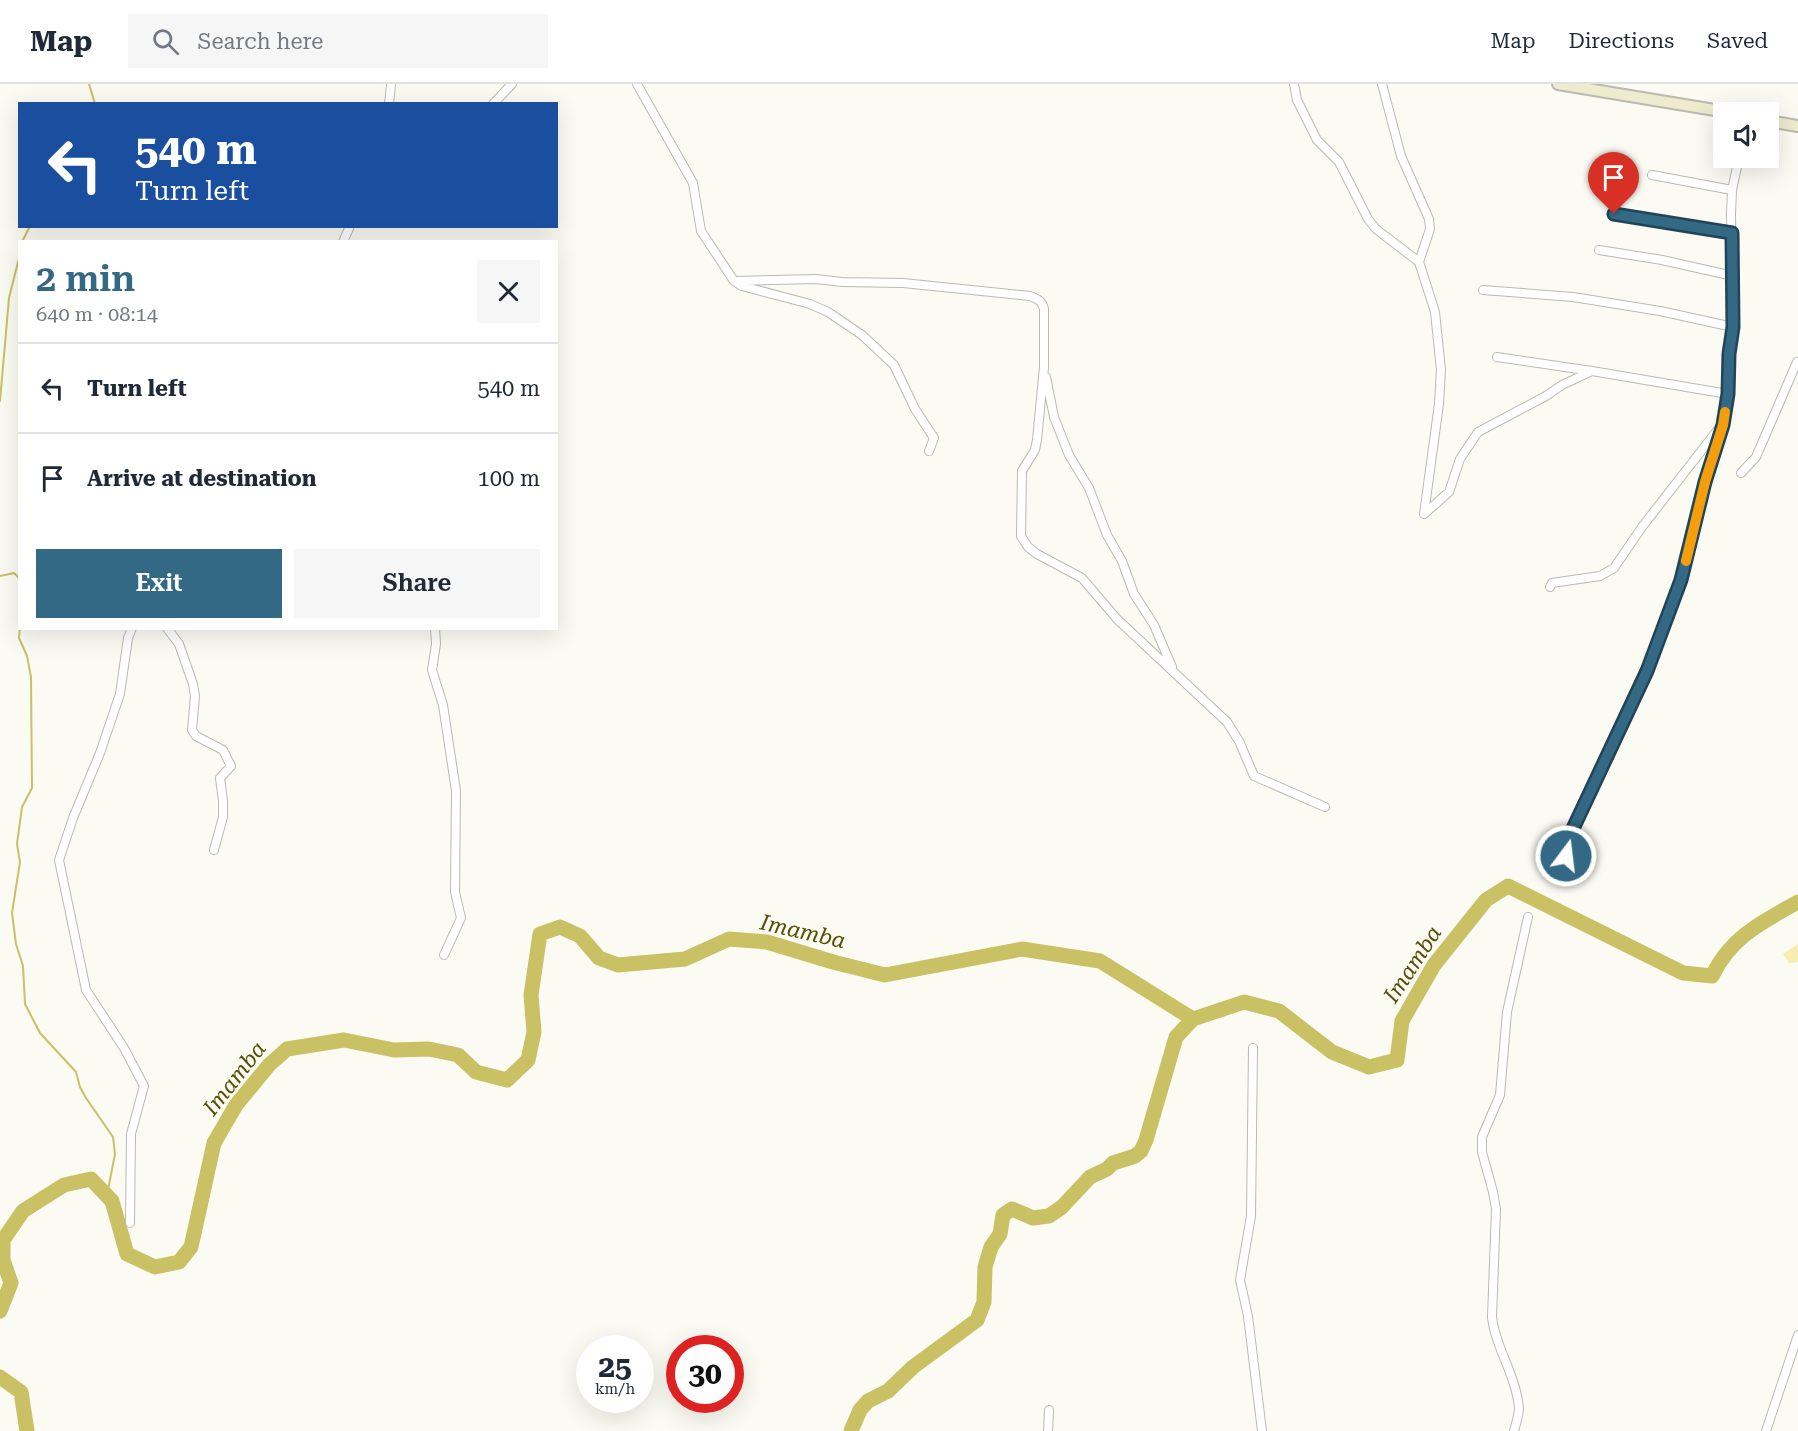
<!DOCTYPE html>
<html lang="en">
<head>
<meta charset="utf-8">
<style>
  :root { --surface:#fff; --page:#f6f6f7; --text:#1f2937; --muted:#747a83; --line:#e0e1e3; --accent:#336984 }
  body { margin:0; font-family:"Roboto Serif",serif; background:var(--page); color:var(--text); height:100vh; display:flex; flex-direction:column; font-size:22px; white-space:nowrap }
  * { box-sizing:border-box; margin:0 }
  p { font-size:20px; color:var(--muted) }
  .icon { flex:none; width:33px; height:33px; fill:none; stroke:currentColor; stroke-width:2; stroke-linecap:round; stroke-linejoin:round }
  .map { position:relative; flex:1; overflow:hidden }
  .panel { position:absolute; left:18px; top:156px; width:540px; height:390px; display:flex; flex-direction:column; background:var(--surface); border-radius:0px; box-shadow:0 6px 24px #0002 }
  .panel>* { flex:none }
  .guide { position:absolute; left:18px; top:18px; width:540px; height:126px; border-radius:0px; box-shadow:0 6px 24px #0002; background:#1a4fa0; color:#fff; overflow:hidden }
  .fabs { position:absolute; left:1713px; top:18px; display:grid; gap:12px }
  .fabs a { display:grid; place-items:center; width:66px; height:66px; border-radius:0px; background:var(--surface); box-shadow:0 6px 24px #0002; font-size:30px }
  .speed { position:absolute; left:576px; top:1251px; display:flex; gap:12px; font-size:30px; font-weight:700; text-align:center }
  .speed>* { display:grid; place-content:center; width:78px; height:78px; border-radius:50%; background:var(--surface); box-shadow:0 6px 24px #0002; line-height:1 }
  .speed small { font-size:15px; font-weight:400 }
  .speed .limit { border:9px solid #d22; background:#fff; color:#111 }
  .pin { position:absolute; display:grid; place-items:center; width:51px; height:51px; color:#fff; margin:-62px -26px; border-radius:50% 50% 50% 0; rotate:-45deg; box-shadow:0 0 6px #0007 }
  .pin .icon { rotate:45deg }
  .me { position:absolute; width:66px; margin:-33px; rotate:15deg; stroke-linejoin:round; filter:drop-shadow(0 0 4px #0008) }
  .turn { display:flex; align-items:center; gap:21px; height:126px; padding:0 18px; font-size:27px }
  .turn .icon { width:78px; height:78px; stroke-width:2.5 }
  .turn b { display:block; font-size:42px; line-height:51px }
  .round { display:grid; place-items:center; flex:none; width:63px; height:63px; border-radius:0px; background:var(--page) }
  .headline { display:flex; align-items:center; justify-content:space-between; height:102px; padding:0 18px }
  h1 { font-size:36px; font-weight:600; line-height:45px; color:var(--accent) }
  .cta { display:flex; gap:12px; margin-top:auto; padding:12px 18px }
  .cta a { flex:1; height:69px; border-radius:0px; background:var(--accent); color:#fff; font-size:24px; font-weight:600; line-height:69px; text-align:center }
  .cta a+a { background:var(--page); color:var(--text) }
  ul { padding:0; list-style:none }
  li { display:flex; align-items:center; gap:18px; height:90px; padding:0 18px; border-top:2px solid var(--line) }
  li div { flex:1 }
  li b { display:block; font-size:22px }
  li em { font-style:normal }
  header { display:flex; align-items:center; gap:36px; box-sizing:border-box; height:84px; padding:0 30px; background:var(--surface); border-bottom:2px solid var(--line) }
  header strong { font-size:28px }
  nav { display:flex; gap:33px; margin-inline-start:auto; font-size:21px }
  .search { width:420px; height:54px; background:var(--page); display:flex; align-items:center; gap:15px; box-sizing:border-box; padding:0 21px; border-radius:0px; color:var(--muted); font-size:22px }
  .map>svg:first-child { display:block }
  .green { fill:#f5eeb0 }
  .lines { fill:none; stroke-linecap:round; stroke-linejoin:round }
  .stream { stroke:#cac064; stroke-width:2 }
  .river { stroke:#cac064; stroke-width:15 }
  .street-casing { stroke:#babab3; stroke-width:10 }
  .secondary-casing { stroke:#babab3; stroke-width:14 }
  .street { stroke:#fff; stroke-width:8 }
  .secondary { stroke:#eeebce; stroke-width:10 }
  .route-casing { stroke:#214456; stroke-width:15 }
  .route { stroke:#336984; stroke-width:10 }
  .slow { stroke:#f59e0b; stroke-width:10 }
  .labels { text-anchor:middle; stroke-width:4.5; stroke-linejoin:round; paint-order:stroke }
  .water-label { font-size:22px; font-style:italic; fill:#564e02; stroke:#fbfaf3 }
</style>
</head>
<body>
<header>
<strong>Map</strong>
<div class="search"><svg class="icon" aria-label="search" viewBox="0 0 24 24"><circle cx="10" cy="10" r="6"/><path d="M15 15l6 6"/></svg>Search here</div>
<nav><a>Map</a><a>Directions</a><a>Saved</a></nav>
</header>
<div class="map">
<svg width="1798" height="1347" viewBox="0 0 1798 1347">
  <rect width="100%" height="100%" fill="#fbfaf3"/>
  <path class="green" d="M1798,860V878L1789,879L1783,870Z"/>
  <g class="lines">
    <path class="stream" d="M89,0L95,20
      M22,158L30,142
      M0,317L9,214L20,170
      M0,492L14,489L20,495
      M20,544L19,554L27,572L31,593L32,704L22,723L17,760L20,778L12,829L16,860L23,882L25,920L40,949L76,988L80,1003L86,1014L113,1053L115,1070L107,1111"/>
    <path class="river" d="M0,1227L11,1199L3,1176V1156L23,1127L64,1101L91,1095L112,1117L127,1170L155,1183L179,1178L191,1163L214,1059L236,1021L269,981L287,965L344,956L394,966L429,965L458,971L476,988L507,996L528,976L534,948L531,911L540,850L560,843L580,852L599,874L618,881L685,875L729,855L767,858L833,878L885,891L1022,865L1100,877L1193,935L1244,918L1279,927L1332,968L1369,983L1397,976L1402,937L1434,881L1486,816L1508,802L1683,889L1712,892C1731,853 1762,838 1798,818
      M0,1293L21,1308L27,1347
      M851,1347L860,1326L868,1317L888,1307L913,1283L977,1236L984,1218L985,1183L991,1163L1000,1150L1003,1131L1012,1125L1033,1134L1049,1132L1062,1123L1090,1093L1107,1085L1113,1079L1135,1072L1141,1067L1146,1056L1176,953L1193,935"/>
    <defs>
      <path id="street" d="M637,0L693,99L701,147L734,197L742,202L810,220L828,228L862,251L894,281L915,325L934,354L929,367
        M1294,0L1297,16L1317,56L1339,78L1368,135L1376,145L1419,178L1435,228L1441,286L1439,320L1424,430L1449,408L1460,375L1478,348L1546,312L1562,301L1592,287
        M1382,0L1401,72L1429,135L1430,145L1419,178
        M389,20L391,0
        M493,20L512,0
        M1652,91L1732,106
        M1614,130L1732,149
        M343,158L350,142
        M1599,166L1662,176L1733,192
        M734,197L816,195L842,198L903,199L1030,212C1037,215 1042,216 1044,225V283L1037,356L1035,366L1022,387L1021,452L1028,463L1037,470L1082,494L1117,535L1227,638L1239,657L1254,692L1325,723
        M1483,206L1573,213L1660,227L1733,243
        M1497,273L1592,287L1728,310
        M1046,293L1054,333L1069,371L1089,404L1107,451L1122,477L1134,510L1154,541L1172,583
        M1741,389L1756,373L1797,278
        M1550,503L1552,499L1600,492L1614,484L1642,443L1723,339
        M167,544L179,560L193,600L195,612L192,646L196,652L223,666L231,682L220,694L223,717V733L214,766
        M435,544L436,560L432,586L443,621L456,707L455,808L461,834L444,871
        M1566,772L1571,751L1647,587L1681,496L1705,398L1723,341L1728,310L1729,270L1733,243L1731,130L1732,106L1739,74
        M1253,964L1251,1132L1240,1196L1248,1232L1262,1347
        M130,1139L131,1050L144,1002L124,964L86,906L59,776L73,734L100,669L120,610L128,554L132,544
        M1048,1347L1049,1326
        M1514,1347C1516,1339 1519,1331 1519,1324C1516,1291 1495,1263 1492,1233L1496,1125L1493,1108L1482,1068V1053L1500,1011L1507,928L1528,833
        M1766,1347L1798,1251"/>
      <path id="secondary" d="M1558,0L1727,28
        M1768,37L1798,42"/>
    </defs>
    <use href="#street" class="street-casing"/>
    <use href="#secondary" class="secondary-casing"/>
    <use href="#street" class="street"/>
    <use href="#secondary" class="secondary"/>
  </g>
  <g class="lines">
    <defs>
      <path id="route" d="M1566,772L1570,751L1647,587L1681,496L1705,398L1723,341L1728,310L1729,270L1733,243L1732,149L1614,130"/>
    </defs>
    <use href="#route" class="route-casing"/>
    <use href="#route" class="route"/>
    <path class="slow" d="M1686,477L1705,398L1723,341L1725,328"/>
  </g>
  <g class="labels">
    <g class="water-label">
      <text transform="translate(803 847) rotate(13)" y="8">Imamba</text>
      <text transform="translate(1412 880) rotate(-57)" y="8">Imamba</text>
      <text transform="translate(234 994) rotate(-52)" y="8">Imamba</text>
    </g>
  </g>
</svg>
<div class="fabs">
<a><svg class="icon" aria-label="sound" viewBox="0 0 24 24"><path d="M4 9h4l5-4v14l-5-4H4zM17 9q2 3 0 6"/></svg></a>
</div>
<div class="speed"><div>25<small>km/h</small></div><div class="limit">30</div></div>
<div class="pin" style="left:1614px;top:130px;background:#d93025"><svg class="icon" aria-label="arrive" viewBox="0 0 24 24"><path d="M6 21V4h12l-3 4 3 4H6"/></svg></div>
<svg class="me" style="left:1566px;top:772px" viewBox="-20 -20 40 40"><circle r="17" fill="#336984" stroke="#fff" stroke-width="3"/><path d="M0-11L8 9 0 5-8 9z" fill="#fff"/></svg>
<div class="guide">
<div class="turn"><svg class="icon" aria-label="left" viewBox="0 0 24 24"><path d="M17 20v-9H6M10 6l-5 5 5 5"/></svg><div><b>540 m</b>Turn left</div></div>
</div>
<section class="panel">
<div class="headline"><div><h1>2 min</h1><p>640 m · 08:14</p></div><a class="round"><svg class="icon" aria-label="close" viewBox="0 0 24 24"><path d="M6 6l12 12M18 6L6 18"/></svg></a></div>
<ul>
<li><svg class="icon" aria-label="left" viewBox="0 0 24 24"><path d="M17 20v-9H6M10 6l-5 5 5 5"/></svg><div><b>Turn left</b></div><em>540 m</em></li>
<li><svg class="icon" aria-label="arrive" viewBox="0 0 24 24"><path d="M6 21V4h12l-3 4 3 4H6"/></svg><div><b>Arrive at destination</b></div><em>100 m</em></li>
</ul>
<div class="cta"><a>Exit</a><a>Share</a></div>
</section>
</div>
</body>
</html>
